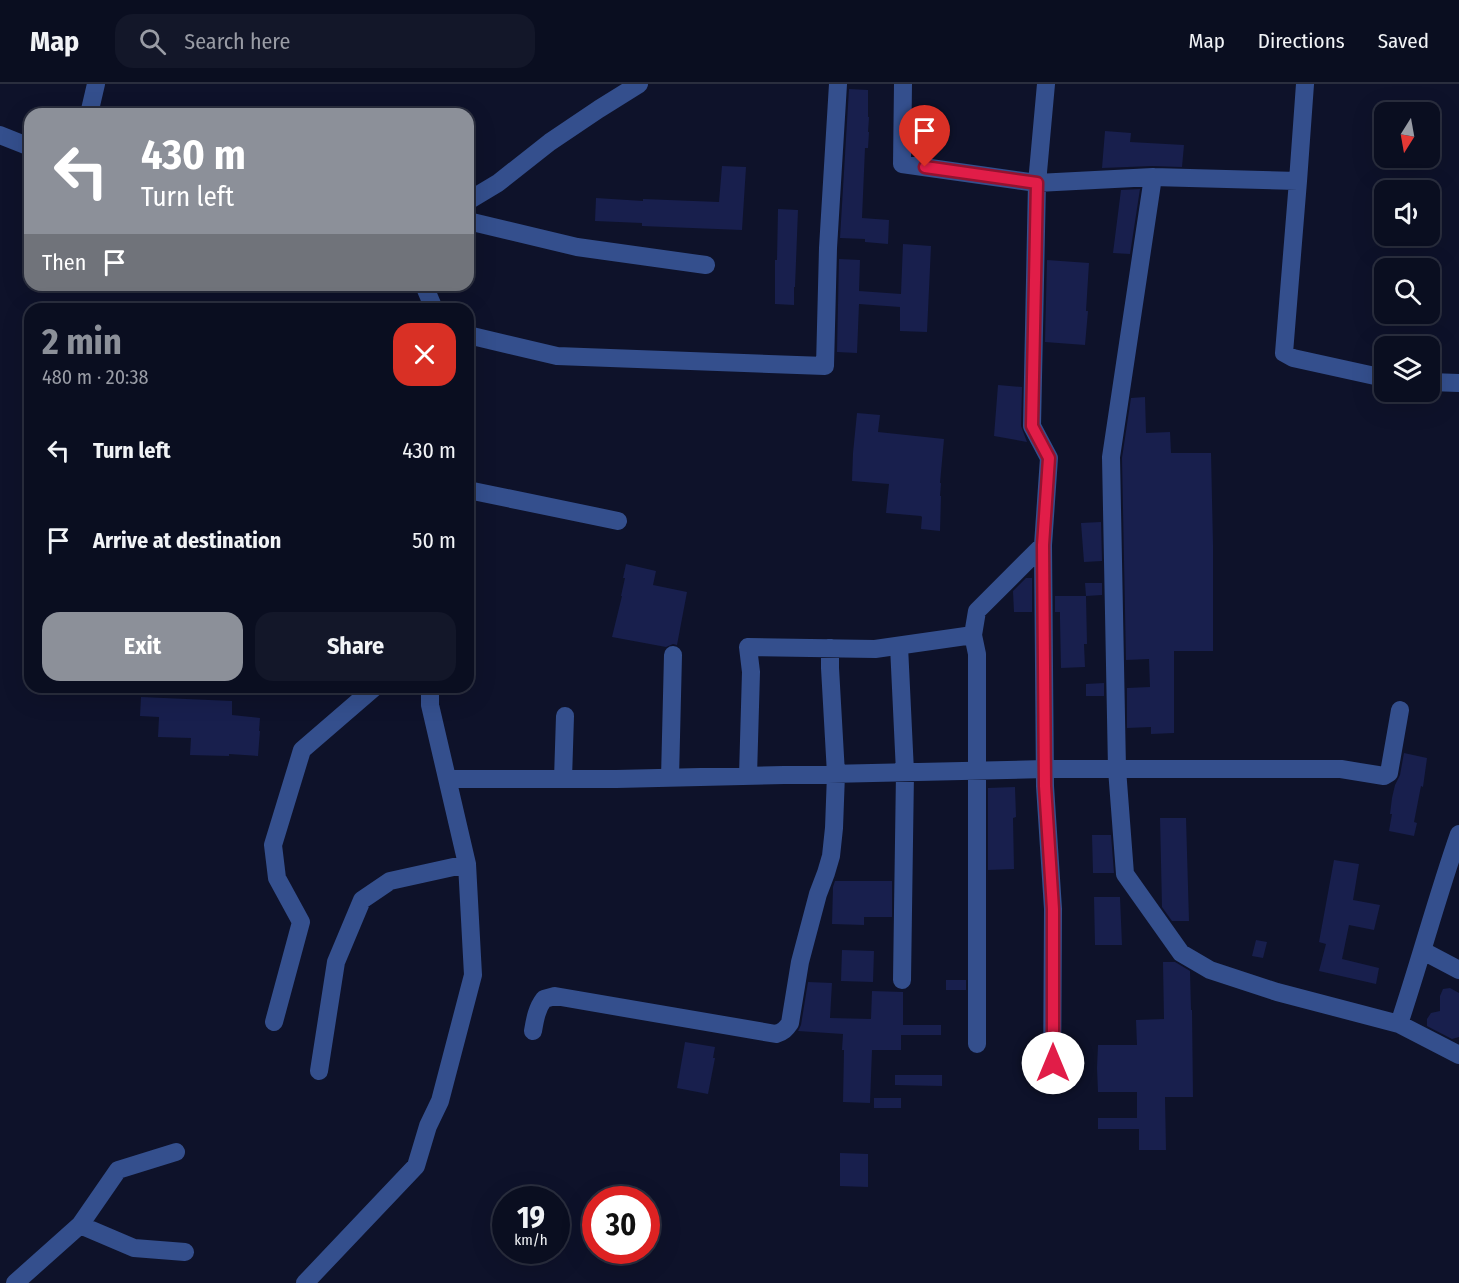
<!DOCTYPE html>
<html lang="en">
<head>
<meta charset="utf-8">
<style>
  :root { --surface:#0a0e20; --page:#131729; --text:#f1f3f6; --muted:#999ca5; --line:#2a2e3e; --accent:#8c9099 }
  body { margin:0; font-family:"Fira Sans Condensed",sans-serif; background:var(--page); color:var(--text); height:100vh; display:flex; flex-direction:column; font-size:22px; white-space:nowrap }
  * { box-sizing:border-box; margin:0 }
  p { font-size:20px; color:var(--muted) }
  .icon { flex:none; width:33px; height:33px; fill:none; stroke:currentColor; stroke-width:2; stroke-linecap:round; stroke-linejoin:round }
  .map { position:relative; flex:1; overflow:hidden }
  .panel { position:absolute; left:24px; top:219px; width:450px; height:390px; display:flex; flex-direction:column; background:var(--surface); border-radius:18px; box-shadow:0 6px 24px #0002,0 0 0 2px var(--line) }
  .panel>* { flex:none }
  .banner { position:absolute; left:24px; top:24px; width:450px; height:183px; border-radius:18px; box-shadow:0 6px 24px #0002,0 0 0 2px var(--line); background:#8c9099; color:#fff; overflow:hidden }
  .needle { width:39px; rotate:191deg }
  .controls { position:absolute; left:1374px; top:18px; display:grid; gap:12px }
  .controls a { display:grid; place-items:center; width:66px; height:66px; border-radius:12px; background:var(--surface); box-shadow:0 6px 24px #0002,0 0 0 2px var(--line); font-size:30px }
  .speed { position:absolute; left:492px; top:1102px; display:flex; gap:12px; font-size:30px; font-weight:700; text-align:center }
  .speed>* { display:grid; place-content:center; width:78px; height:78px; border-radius:50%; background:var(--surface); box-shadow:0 6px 24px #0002,0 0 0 2px var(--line); line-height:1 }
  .speed small { font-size:15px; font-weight:400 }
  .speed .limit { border:9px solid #d22; background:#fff; color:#111 }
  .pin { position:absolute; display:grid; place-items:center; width:51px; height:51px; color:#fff; margin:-62px -26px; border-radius:50% 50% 50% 0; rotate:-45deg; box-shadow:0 0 6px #0007 }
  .pin .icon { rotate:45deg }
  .me { position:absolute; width:66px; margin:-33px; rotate:0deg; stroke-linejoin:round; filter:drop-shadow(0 0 4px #0008) }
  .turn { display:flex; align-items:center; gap:21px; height:126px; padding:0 18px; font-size:27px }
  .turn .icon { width:78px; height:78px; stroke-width:2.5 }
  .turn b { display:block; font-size:42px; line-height:51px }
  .then { display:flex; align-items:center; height:57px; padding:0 18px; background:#0003; gap:12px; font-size:22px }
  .round { display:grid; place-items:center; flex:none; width:63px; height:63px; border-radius:18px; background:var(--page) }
  .summary { display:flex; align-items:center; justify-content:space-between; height:102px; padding:0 18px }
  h1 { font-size:36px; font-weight:700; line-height:45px; color:var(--accent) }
  .cta { display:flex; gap:12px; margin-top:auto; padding:12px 18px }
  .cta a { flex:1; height:69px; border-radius:18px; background:var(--accent); color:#fff; font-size:24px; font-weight:700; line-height:69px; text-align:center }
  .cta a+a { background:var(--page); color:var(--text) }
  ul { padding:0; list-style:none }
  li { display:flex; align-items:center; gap:18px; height:90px; padding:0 18px }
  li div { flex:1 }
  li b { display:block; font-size:22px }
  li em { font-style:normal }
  header { display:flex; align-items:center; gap:36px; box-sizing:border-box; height:84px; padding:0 30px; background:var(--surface); border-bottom:2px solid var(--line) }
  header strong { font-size:28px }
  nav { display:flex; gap:33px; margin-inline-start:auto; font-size:21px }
  .search { width:420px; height:54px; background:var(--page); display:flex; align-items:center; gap:15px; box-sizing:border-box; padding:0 21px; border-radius:18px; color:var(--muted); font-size:22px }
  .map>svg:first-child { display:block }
  .building { fill:#181f4d }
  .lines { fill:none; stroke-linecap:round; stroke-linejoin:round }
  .minor { stroke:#344f8d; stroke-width:18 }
  .route-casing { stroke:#92132f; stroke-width:15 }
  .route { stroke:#e11d48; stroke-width:10 }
</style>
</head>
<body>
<header>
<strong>Map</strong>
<div class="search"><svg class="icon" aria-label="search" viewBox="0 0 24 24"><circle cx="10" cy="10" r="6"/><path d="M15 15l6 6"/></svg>Search here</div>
<nav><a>Map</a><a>Directions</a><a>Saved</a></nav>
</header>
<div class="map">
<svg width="1459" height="1199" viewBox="0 0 1459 1199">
  <rect width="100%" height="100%" fill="#0e122a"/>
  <path class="building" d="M849,5L868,6V33H869L868,48H869L868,64H865L862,134L889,136L888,160L865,158V155L840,154Z
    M1105,47L1131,49L1130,58L1184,61L1182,83L1152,82L1102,84Z
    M722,82L746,83L742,146L642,142V139L595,137L596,114L643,117V115L719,118Z
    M1140,105L1130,170L1113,169L1121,106Z
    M778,125L798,126L795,203H794V221L775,220V176H777Z
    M903,160L931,162L927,248L900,247V223L859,220L857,269L837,268L839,175L860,176L859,207L901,210Z
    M1047,176L1089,179L1086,227H1088L1085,261L1045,258Z
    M998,301L1022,303L1021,342L1027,358L994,352Z
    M1145,313L1146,349L1170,348L1171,369H1211L1213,461V567H1174V649L1151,650V643L1127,644V604L1150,603L1149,575L1126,576L1122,374L1131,314Z
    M857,329L880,331L878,348L944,355L940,399H941L940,412H941L940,447L921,445L922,433L921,432L886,429L889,400L852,397L853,369Z
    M1101,438L1102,477L1084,478L1081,439Z
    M626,480L656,487L653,501L687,508L677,561L673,560L666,563L612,553L622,512H621L625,494H623Z
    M1026,494H1032V528H1014L1013,507Z
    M1085,499H1102V511L1086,512Z
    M1055,512H1086L1087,560H1084L1085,583L1061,584L1060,535V528H1055Z
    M1104,599V612H1086V600Z
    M141,613L232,617V631L260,634L259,647H260L258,672L229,670V672L190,671L191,654L158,653L159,633L140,632Z
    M1404,669L1427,674L1423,703L1421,702L1414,738L1417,739L1414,752L1389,747L1392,730H1390L1392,714L1395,701L1400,691Z
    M1015,703L1016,733L1013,734L1014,785L988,786V704Z
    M1160,734H1186L1189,837H1172L1162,823Z
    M1092,751H1111L1114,789H1093Z
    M1334,776L1359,780L1353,816L1380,821L1374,846L1349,841L1342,875L1379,884L1376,900L1319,887L1326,860L1319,858Z
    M835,797H892V833H864V841L832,840L833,803Z
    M1094,813H1120L1122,861H1095Z
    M1256,856L1267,858L1263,874L1252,872Z
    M842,866L874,867L873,898L841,897Z
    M1163,878H1175L1190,887L1191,926H1192L1193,1013H1165L1166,1066H1139V1045H1098V1034H1137V1008H1098L1097,984L1098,961H1137L1136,936L1164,935Z
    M946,896H966V906H946Z
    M808,898L832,899L830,934L871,935L872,907L903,908V941H941V951H901V966H872L870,1019L843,1018L844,966H842L843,950L798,947L801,941Z
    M1450,904L1459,909V953L1452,955L1427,942V935L1431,929L1440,927V912L1443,905Z
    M685,958L715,963L713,974H715L708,1010L677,1004Z
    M895,991H942V1002L895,1001Z
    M874,1014H901V1024H874Z
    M840,1069L868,1070V1103L840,1102Z"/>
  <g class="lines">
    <path class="minor" d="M903,0L902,80L1037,99L1153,93L1298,97
      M1046,0L1037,99L1032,342L1049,374L1043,461L1045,702L1053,825L1052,1001
      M1305,0L1298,97L1284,269L1293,274L1384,294
      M89,30L96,0
      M0,51L30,63
      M1153,93L1111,373L1117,685L1125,790L1181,869L1210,886L1277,908L1399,940L1459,971
      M468,117L498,99L550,58L599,25L639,0
      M468,137L577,163L706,181
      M424,201L434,225
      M468,251L557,272L825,282L828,164L838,0
      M1430,298L1459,299
      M468,406L618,437
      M899,562L905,688L902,896
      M748,692L751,588L748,563L875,565L973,551
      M670,694L673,571
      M448,695H616L1045,685H1341L1384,692L1389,689L1400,626
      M563,695L565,632
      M1423,867L1459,886
      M274,938L301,838L277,794L273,761L302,666L375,603
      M1399,940C1420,877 1437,813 1459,750
      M533,947C535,935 537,924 544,915L555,912L776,950C783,948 786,945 790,939L800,878L818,810L826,789L831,772L834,744L836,690L830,584V564
      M977,960V570L973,551L977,527L1043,461
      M319,987L336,878L362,816L390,797L467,780
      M80,1141L134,1164L185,1168
      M15,1199L80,1141L118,1086L176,1068
      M305,1199L416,1082L428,1042L440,1017L473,891L467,780L430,621V603"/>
  </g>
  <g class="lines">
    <defs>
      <path id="route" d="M925,83L1037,99L1032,342L1049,374L1043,461L1045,702L1053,825V979"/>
    </defs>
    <use href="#route" class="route-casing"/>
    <use href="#route" class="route"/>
  </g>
</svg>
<div class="controls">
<a><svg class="needle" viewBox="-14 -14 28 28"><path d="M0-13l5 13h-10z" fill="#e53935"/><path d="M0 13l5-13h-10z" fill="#999ca5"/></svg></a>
<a><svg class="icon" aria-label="sound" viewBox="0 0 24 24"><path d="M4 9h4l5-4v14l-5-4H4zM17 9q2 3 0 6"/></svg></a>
<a><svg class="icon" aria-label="search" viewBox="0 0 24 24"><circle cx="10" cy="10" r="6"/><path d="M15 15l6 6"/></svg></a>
<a><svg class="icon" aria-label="layers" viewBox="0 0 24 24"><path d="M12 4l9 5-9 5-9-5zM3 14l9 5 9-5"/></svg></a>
</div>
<div class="speed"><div>19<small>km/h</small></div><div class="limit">30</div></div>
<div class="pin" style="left:925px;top:83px;background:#d93025"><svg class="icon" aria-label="arrive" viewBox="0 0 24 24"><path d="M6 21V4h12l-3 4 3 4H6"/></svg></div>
<svg class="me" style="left:1053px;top:979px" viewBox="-20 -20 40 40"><circle r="19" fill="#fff"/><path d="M0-13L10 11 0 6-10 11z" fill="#e11d48"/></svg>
<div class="banner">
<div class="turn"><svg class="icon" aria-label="left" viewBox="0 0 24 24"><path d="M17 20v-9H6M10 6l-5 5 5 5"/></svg><div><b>430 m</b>Turn left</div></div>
<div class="then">Then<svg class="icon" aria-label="arrive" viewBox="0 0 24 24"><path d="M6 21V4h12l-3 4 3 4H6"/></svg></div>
</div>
<section class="panel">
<div class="summary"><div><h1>2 min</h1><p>480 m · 20:38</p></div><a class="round" style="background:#d93025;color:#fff"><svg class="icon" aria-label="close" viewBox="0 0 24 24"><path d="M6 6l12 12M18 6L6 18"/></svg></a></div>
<ul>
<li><svg class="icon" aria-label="left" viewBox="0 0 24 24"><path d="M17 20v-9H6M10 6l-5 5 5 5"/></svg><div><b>Turn left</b></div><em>430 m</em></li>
<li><svg class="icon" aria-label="arrive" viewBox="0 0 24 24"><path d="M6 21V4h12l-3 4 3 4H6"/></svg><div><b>Arrive at destination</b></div><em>50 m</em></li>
</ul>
<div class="cta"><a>Exit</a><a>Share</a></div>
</section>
</div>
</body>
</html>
